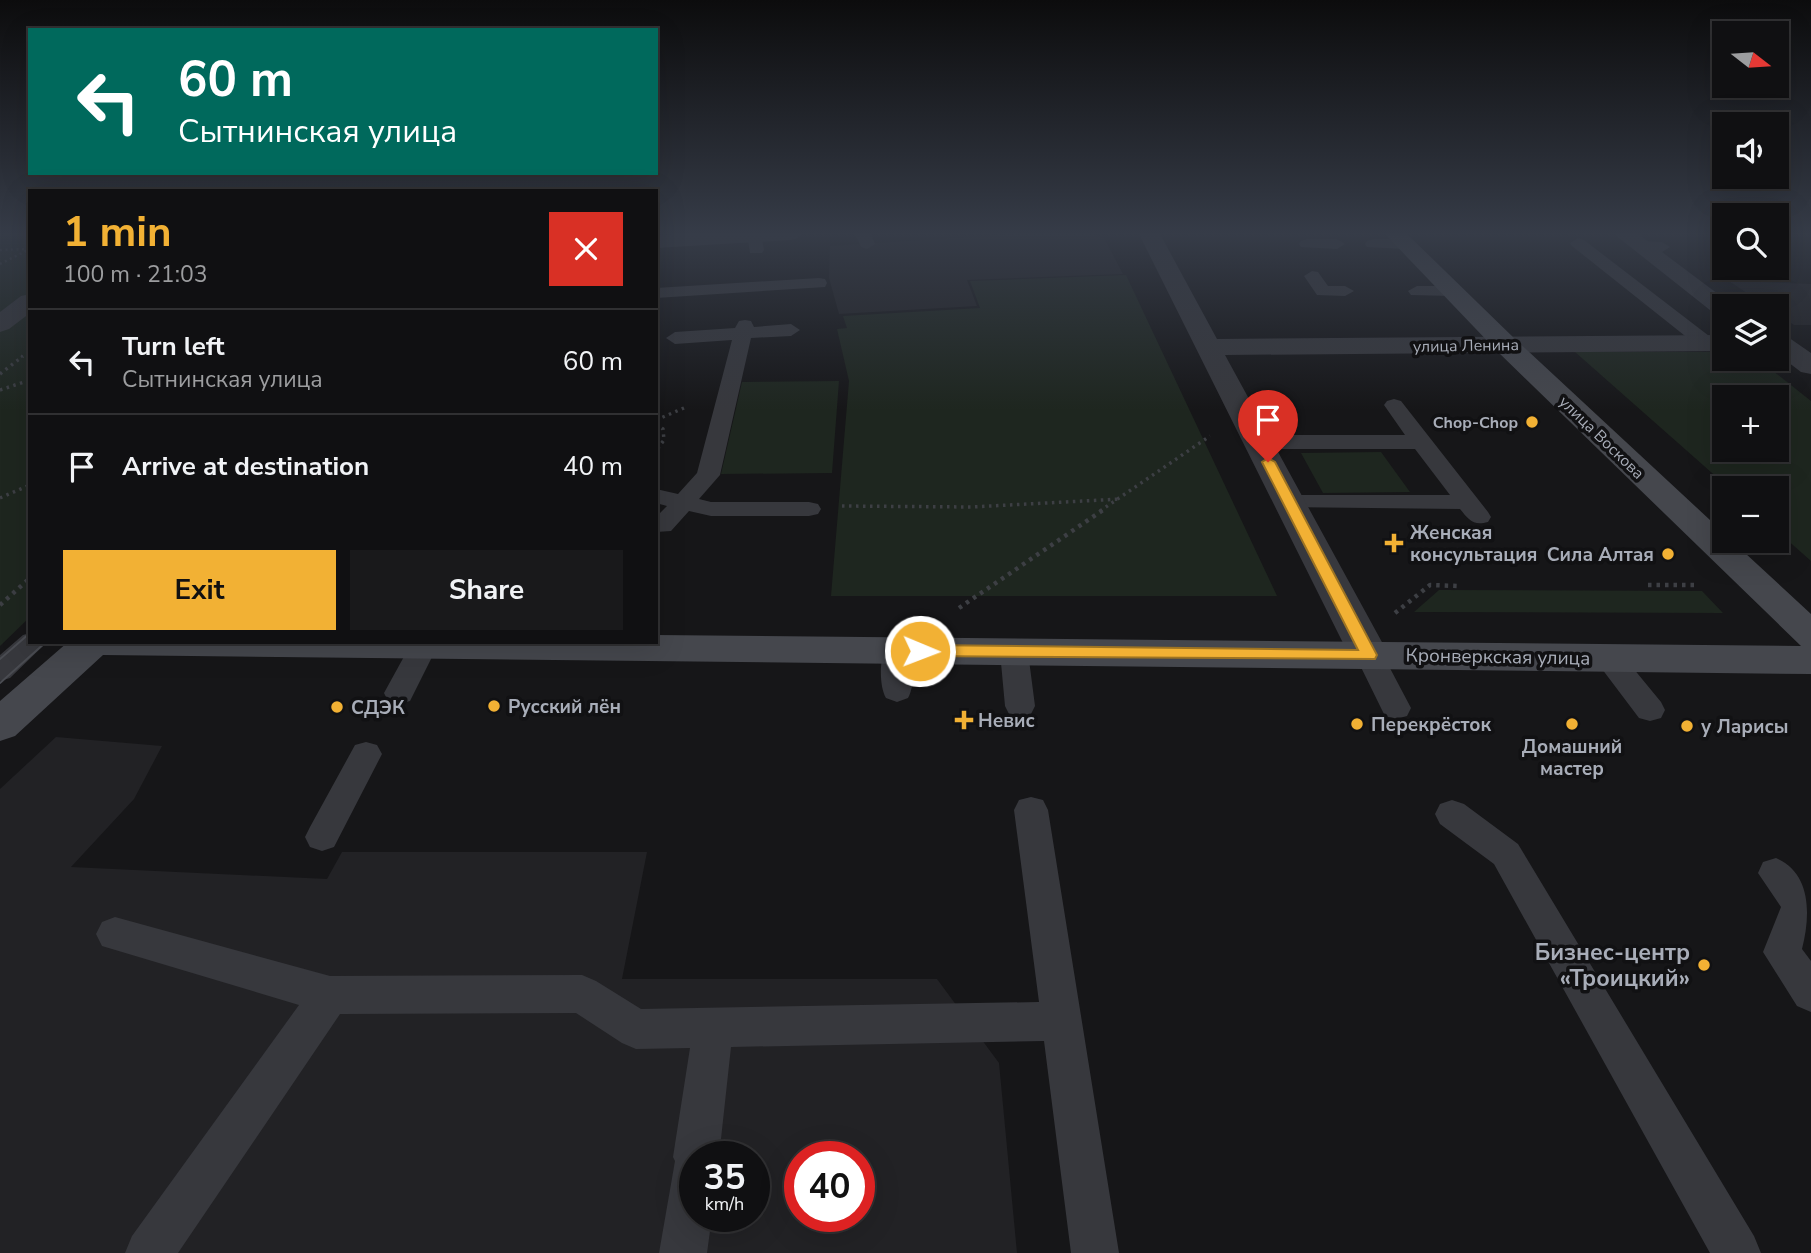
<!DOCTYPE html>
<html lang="en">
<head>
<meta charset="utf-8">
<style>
  :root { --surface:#101012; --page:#19191b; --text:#f1f3f6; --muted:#9c9d9f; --line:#303032; --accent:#f2b134 }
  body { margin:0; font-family:"Nunito Sans",sans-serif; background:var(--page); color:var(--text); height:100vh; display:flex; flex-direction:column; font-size:26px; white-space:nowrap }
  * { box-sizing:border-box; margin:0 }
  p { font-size:23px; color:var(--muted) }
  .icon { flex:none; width:38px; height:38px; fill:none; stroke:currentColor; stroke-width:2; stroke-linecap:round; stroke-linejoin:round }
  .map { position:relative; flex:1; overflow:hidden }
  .drawer { position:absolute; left:28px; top:189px; width:630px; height:455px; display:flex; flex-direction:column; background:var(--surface); border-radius:0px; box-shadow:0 7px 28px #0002,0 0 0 2px var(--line) }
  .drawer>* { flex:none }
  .top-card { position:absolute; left:28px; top:28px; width:630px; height:147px; border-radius:0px; box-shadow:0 7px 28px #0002,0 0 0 2px var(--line); background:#00695c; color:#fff; overflow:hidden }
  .needle { width:46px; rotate:107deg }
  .fabs { position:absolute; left:1712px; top:21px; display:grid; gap:14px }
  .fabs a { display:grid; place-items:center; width:77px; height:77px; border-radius:0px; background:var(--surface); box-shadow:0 7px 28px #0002,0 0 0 2px var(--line); font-size:35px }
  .speed { position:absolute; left:679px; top:1141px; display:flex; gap:14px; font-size:35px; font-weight:700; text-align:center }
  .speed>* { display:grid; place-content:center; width:91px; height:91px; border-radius:50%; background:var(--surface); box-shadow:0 7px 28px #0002,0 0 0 2px var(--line); line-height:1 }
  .speed small { font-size:18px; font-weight:400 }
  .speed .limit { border:10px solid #d22; background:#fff; color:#111 }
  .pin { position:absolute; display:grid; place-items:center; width:60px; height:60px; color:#fff; margin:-72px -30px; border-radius:50% 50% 50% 0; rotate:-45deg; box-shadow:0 0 7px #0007 }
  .pin .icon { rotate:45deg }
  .me { position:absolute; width:77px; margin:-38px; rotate:91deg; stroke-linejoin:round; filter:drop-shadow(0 0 5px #0008) }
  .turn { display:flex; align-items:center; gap:24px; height:147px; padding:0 35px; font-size:32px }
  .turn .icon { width:91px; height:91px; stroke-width:2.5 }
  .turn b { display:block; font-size:49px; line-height:60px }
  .round { display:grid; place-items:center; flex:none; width:74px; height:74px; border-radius:0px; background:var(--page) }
  .head { display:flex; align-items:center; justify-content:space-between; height:119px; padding:0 35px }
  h1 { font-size:42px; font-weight:700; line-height:52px; color:var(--accent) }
  .action { display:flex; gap:14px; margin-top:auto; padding:14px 35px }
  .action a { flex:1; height:80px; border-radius:0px; background:var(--accent); color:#111; font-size:28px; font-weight:700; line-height:80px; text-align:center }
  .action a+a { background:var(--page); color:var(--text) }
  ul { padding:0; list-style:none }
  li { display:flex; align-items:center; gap:21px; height:105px; padding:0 35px; border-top:2px solid var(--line) }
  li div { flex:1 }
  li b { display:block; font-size:26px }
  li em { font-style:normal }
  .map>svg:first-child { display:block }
  .built { fill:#222225; fill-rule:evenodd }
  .green { fill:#1e261f; fill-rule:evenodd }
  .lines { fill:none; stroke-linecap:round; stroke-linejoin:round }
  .path-far2 { stroke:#3d3f44; stroke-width:2.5; stroke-dasharray:2 3.5; stroke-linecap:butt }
  .path-far1 { stroke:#3d3f44; stroke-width:3.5; stroke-dasharray:2.5 4.5; stroke-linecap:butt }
  .path { stroke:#3d3f44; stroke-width:4.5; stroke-dasharray:3.5 5; stroke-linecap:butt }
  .lane { fill:#37383d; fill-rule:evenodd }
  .street { fill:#37383d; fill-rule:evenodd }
  .secondary { fill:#45474d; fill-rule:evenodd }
  .tram { stroke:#4a4c52; stroke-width:2 }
  .route { fill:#f2b134; stroke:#9d7322; stroke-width:2 }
  .poi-dot { fill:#f2b134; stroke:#111113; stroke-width:2.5 }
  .labels { text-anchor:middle; stroke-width:7; stroke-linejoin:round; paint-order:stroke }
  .far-street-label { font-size:16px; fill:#a8adb8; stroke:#111113 }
  .far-poi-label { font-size:16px; font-weight:bold; fill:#a8adb8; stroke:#111113; text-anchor:end }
  .poi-label { font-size:19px; font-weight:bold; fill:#a8adb8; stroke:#111113; text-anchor:start }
  .street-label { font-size:19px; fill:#a8adb8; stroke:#111113 }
  .near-poi-label { font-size:23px; font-weight:bold; fill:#a8adb8; stroke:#111113; text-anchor:end }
</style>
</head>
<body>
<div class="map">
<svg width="1811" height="1253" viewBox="0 0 1811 1253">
  <rect width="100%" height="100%" fill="#161618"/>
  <path class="built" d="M1018,234H1091L1104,238L1123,274L967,280L977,306L839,314L829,278L830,246Z
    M1729,281L1811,284V325H1794L1776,313V306H1766Z
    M56,737L162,746L134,799L71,867L327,879L342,852H647L622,979H937L999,1063L1017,1253H0V789ZM695,1157H754V1216H695ZM800,1157H859V1216H800Z"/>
  <path class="green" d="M0,234H30V617L0,646Z
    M1126,275L1277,596H831L849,381L837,329L847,328L843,316L980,308L970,281Z
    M1575,352H1724V359H1758L1811,401V561L1776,530V488H1729ZM1724,397H1776V450H1724Z
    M839,381L832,473L721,474L742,382Z
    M1381,452L1410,492L1323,493L1301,453Z
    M1439,590L1702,591L1723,613L1414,612Z"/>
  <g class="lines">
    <path class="path-far2" d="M0,250L27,249
      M0,264L30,249
      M21,357L24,355"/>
    <path class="path-far1" d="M0,374L23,356
      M0,390L30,380
      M656,420L684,408
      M656,424L663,429L664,440L656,451
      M0,498L30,485
      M842,506L972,507L1120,499
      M1100,511L1210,436"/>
    <path class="path" d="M1648,585H1696
      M0,605L30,578
      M959,608L1103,510
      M1395,613L1430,585L1457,586"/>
    <path class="lane" d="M747,234H761L764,250L762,253H750Z
      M855,234H871L875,244L867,249L861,247Z
      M1578,238L1584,240L1713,339L1715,343L1713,347H1699L1572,246L1570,243Z
      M1307,239H1337L1345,244L1337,249L1301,247L1299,244L1301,241Z
      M1373,239H1405L1413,244L1405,249L1367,247L1365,244L1367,241Z
      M1640,241L1662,242L1670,247L1662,252L1634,249L1632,246Z
      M1312,271L1318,272L1328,286H1345L1354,291L1345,296L1317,295L1304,276Z
      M819,278L825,279L827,283L825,287L656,298V288Z
      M1417,286H1452L1461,291L1452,296L1411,295L1408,291Z
      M745,320L751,321L754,327L791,324L800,330L791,336L751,338L720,475L699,499L711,502H809L818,504L821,509L818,514L809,516H711L689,511L671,531L656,532V517L667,506L656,503V489L678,494L697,473L732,340L675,344L666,338L675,332L735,328L739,321Z
      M1394,399L1401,401L1488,512L1491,517L1488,522C1473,526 1469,520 1460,509L1281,507L1277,502L1281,497L1289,495H1450L1415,449H1258L1250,447L1247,442L1250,437L1258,435H1405L1384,405L1387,401Z
      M30,633V642H47L10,678L0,681V655L23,635Z
      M897,641L907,644C915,657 915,686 908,698L897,702L886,698C879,686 879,657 887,644Z
      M412,642H434L437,647L410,701L399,704L388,701L384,693Z
      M1014,642L1024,645L1028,652L1035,706L1031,714L1020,717L1009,714L1005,706L1000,652L1004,645Z
      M1369,645L1379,648L1383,655L1411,708L1407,716L1396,719L1385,716L1381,708L1355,655L1359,648Z
      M1609,648L1619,651L1661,702L1665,710L1661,718L1650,721L1639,718L1599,665L1594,658L1599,651Z
      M366,742L377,745L382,754L334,847L322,851L310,847L305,837L310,827L355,745Z
      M1031,797L1043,800L1048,810L1119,1253H1071L1044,1041L731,1047L719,1157H695V1216H712L707,1253H659L675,1161L673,1157L690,1048L636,1049L622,1043L576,1013L340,1014L178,1253H125L132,1236L299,1005L102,946L96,934L102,922L115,917L330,976L582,975L596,981L641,1009L1039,1002L1014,810L1019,800Z
      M1452,800L1464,804L1518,844L1754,1236L1761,1253H1710L1494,864L1440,824L1435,814L1440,804Z
      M1776,858C1811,873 1811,914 1802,949L1811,961V1012L1797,1006L1763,952L1781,907L1758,873L1763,862Z"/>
    <path class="street" d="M678,234H801L798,238L791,240L656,248V236Z
      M1139,234H1160L1217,339L1724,335V351L1225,355L1389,655L1383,665L1369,668L1355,665L1349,655Z
      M1614,234H1638L1734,306H1724V316L1715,314Z
      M30,294V313L9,329L0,332V312L21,296Z
      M1776,332L1785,335L1811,353V374L1801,372L1776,353Z"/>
    <path class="secondary" d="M1385,234H1407L1515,339L1724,533V541H1732L1811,614V674L103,655L15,736L0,741V701L68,642H656V635L1801,646L1497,351Z"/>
    <path class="tram" d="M0,659L30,633
      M0,683L46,642"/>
  </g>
  <linearGradient id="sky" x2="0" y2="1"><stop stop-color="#0c0c0d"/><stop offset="0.57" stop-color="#363c48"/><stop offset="1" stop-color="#363c48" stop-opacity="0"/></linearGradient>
  <rect width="1811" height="410" fill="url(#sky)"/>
  <path class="route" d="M1268,458L1275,462L1377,655L1375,659L920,656L912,651L920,645L1358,650L1262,462Z"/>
  <g class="poi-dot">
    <circle cx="1532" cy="422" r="7"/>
    <path d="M1390.5 532.5h7v7h7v7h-7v7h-7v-7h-7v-7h7z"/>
    <circle cx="1668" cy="554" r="7"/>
    <circle cx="494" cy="706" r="7"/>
    <circle cx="337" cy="707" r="7"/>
    <path d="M960.5 709.5h7v7h7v7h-7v7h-7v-7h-7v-7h7z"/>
    <circle cx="1357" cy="724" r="7"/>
    <circle cx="1572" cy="724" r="7"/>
    <circle cx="1687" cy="726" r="7"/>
    <circle cx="1704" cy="965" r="7"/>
  </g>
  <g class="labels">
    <g class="far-street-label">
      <text transform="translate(1466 345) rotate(-1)" y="6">улица Ленина</text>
      <text transform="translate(1602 437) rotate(44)" y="6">улица Воскова</text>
    </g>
    <g class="far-poi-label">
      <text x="1518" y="428">Chop-Chop</text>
    </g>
    <g class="poi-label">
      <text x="1410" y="539">Женская<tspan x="1410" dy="22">консультация</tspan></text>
      <text x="1654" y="561" text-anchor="end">Сила Алтая</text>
      <text x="508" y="713">Русский лён</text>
      <text x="351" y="714">СДЭК</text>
      <text x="978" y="727">Невис</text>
      <text x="1371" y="731">Перекрёсток</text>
      <text x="1701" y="733">у Ларисы</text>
      <text x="1572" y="753" text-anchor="middle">Домашний<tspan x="1572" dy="22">мастер</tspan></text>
    </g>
    <g class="street-label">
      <text transform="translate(1498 656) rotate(1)" y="7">Кронверкская улица</text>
    </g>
    <g class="near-poi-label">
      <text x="1690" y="960">Бизнес-центр<tspan x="1690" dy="26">«Троицкий»</tspan></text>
    </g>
  </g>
</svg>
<div class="fabs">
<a><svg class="needle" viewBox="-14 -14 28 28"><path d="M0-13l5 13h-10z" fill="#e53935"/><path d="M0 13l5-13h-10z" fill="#9c9d9f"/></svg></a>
<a><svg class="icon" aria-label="sound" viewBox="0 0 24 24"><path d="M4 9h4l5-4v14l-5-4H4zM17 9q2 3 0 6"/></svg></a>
<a><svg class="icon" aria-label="search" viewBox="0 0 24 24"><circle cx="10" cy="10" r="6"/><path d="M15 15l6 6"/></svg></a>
<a><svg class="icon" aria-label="layers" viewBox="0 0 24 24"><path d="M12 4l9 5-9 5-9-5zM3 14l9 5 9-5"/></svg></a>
<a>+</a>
<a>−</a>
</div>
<div class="speed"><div>35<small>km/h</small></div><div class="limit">40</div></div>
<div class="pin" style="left:1268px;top:462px;background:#d93025"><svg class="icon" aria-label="arrive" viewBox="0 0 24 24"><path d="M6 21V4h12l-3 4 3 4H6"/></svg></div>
<svg class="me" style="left:920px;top:651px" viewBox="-20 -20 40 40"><circle r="17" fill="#f2b134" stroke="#fff" stroke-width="3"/><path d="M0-11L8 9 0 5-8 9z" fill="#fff"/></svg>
<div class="top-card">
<div class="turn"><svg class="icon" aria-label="left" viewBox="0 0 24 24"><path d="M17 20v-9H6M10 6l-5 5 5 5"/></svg><div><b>60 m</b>Сытнинская улица</div></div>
</div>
<section class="drawer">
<div class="head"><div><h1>1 min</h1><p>100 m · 21:03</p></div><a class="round" style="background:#d93025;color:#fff"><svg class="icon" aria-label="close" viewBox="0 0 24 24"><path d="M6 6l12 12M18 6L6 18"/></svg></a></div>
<ul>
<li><svg class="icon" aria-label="left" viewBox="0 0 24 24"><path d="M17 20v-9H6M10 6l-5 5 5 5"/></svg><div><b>Turn left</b><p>Сытнинская улица</p></div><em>60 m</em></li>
<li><svg class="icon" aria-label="arrive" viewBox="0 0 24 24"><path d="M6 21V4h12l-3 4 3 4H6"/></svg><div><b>Arrive at destination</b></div><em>40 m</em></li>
</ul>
<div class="action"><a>Exit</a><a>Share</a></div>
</section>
</div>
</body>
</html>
